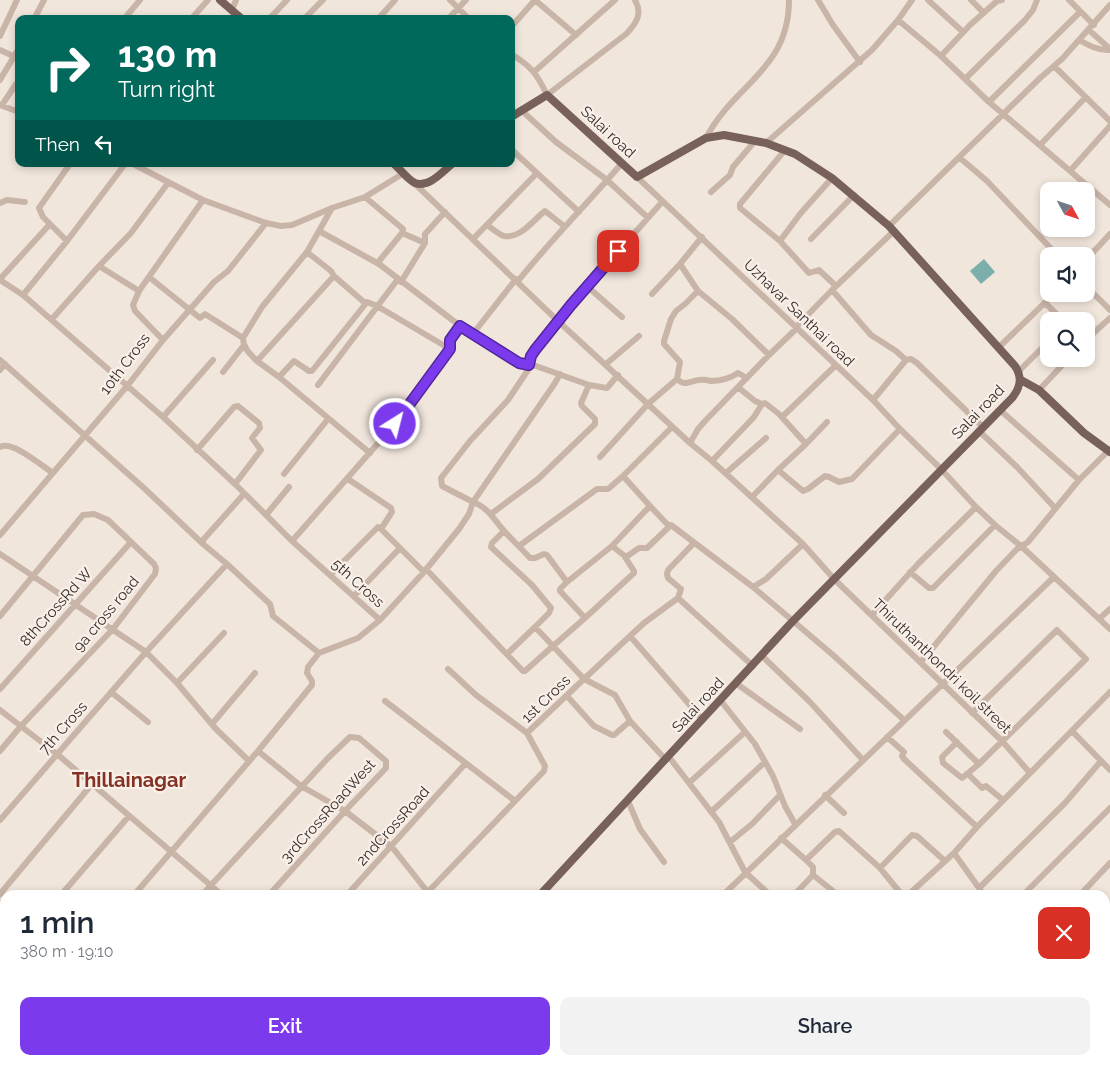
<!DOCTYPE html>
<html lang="en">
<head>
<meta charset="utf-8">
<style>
  :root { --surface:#fff; --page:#f2f2f3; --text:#1f2937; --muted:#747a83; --accent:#7c3aed }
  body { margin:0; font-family:Raleway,sans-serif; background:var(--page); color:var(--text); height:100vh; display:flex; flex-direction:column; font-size:19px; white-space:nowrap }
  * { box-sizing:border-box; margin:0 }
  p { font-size:16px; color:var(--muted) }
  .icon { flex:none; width:28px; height:28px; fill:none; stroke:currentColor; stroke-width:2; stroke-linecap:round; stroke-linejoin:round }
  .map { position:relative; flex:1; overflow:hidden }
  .details { position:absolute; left:0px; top:890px; width:1110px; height:175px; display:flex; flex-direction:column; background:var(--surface); border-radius:15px 15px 0 0; box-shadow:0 2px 8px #0003 }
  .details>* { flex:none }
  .guide { position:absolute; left:15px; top:15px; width:500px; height:152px; border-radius:10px; box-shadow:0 2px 8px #0003; background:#00695c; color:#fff; overflow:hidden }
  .needle { width:32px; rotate:130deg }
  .fabs { position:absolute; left:1040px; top:182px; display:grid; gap:10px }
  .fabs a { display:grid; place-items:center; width:55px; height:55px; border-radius:10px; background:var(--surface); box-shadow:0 2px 8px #0003; font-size:25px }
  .pin { position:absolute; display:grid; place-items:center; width:42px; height:42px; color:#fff; margin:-21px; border-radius:10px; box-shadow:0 2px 8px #0006 }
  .me { position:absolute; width:55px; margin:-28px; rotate:36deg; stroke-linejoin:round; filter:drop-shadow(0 0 4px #0008) }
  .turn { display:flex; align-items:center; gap:18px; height:105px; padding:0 20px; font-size:22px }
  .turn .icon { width:65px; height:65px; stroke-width:2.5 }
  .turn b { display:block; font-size:35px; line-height:42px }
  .then { display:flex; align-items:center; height:48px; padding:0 20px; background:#0003; gap:10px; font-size:19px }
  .round { display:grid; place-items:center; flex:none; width:52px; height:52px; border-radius:10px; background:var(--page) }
  .summary { display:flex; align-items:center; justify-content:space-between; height:85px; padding:0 20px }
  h1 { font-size:30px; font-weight:600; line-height:38px }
  .cta { display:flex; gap:10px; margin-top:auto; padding:10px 20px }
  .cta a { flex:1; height:58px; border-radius:10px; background:var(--accent); color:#fff; font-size:20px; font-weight:600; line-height:58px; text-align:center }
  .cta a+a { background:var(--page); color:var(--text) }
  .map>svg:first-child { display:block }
  .water { fill:#7caeac }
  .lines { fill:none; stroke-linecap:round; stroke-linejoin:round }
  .minor { stroke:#c9b5a8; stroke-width:6 }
  .major { stroke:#78615a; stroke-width:8 }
  .route-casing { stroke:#51269a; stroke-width:12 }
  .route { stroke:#7c3aed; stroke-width:9 }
  .labels { text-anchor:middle; stroke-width:4.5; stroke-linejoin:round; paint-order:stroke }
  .street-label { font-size:15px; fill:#362c28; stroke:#f9f0e9 }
  .district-label { font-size:20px; font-weight:bold; fill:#833224; stroke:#f9f0e9 }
</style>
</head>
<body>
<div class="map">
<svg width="1110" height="1065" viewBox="0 0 1110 1065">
  <rect width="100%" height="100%" fill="#f1e6dc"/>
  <path class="water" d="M984,259L995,272L981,284L970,271Z"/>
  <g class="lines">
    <path class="minor" d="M450,0L469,19
      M535,0L576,35
      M818,0L833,25L860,62
      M928,0L963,32
      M971,0L984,13
      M1069,0L1094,25
      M232,10L236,0
      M34,19L44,0
      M124,19L140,0
      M191,19L208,0
      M269,19L287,0
      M304,19L323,0
      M378,19L395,0
      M448,19L466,0
      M898,20L912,0
      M511,27L535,0
      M1089,30L1110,49
      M0,36L17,0
      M1079,40C1088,45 1099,51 1110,50
      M0,50L15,57
      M511,54C531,66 537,74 547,95L626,34C636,24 643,14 635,0
      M941,56L970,25L997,1L1002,0
      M1054,66L1110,121
      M535,71L615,0
      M965,79L1025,20L1033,10L1037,0
      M0,80L19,48
      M989,102L1080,12
      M0,105L19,112
      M2,105L16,84L19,82
      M521,110L556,142L607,180L647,217
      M706,138C734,84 789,70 789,0
      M766,143L872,50L898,20L941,56L989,102L1110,205
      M1040,145L1085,98
      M511,149L579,212
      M785,150L740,204V208L780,241L809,273L819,270L836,286
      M960,158L987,181L1058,256
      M125,164L67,241L23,295L163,417L235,484L292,541L380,620
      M133,164L203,200L266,223L281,226L292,225L332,208L365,197L404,173
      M1070,171L1110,126
      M637,177L873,400L900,429L941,469L976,507L995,525L1021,546L1110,629
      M413,182L559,322L690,443L712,461L803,544L834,579L1002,741L1030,773
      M711,192L730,175L733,167L755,141
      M365,197L403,229L402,233L380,260L379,264L472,335L519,363L536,366L589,385L607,388L618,375
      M0,203L7,200L25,202
      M332,208L307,252L262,307L243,338C243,348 250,354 257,361L334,276
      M487,225C492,228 498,234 504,236C521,239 534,219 545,211L564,226
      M889,226L1040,78L1062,59L1110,5
      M319,231L379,264
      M402,233L425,243
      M702,237L680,264L698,291L732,319L769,355
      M473,239L537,173
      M811,239L854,195
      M67,241L43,217L39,208L70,164
      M780,241L800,214L832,178
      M307,252L331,271L334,276L365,303
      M1086,260L1110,234
      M99,266L139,291
      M149,277L200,318L205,314L243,338
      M0,279L50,224
      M0,280L23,295
      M518,281C551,240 588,203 622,163
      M401,282L425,243V234L445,212
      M1086,286L1110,310
      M588,287L622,317
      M832,290L871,335L896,351L906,360L911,359L917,363L983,427
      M652,294L680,264
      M1045,303L1064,321
      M52,319L99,266L131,233L168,183
      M796,327L832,290L894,231
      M472,335L516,279
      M163,340L214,282L228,271L266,223
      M1086,340L1110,318
      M998,348L1054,294
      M0,360L145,489L203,544
      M257,361L279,377
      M606,364L639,336
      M0,370L5,364
      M1019,371L1049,341
      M223,372L244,345
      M677,379C685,387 689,381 699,380C703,379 707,380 711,381C722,381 729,379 738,373L747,378
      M318,385L398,279
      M739,388L755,401L762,404
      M1039,390L1068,359
      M873,400L906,360
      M1000,410L1079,480
      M163,417L213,360
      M782,417L835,366
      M979,431L1017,467L1055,508
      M690,443L698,429L706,420L769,355L797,328
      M806,444L827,422
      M0,447C12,440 42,466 53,473
      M197,450L234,407L238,406L259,423L260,428L252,438L261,450L235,484
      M370,453L279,377L294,361L309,371H312L367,302L377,306L450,349
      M600,457L648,404L677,379L680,362L664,344V341L671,319L676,311L685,304L698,291
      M712,461L754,417L762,404L765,403L779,414L806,444L778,470
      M726,473L766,438
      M284,474L328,419
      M348,479L391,508L392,512L381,529
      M752,497L778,470L803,491L808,489L825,476L829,477L839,482L852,479L900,429
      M650,506L669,526
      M491,514L538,479L595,424V419L582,406L581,403L589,385
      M266,515L289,487
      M504,531L492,543L491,547L532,585L551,608L549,613L535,627
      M0,535L128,385L163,340L135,311L133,305L139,291L203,200
      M292,541L395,424L450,349L451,340L460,326
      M519,546L597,489H608L623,476
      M612,546L650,506L623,476L672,427
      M0,554L146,652L177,683L215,728L249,761
      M227,564L270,604L273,616L319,653
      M426,569C458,603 490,637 523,671H525L553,646L535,627L507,654
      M910,572L929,588H933L995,525
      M331,574L378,527L381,529L424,572
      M567,582L612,546L626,557L639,548H647L671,525L753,587L766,579L803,544
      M753,587L833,655L904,720
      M354,596L400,548
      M678,598L753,666
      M872,615L918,564L976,507
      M0,616L83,515L94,514L108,520L154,564L156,568L155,574L113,629L21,726L0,751
      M585,618L634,573V571L625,557
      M1099,619L1110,609
      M630,636L702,719
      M762,656L809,701L863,760
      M921,662L996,571L1017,549L1028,542L1079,480L1110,449
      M448,669L476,695L527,733
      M177,683L224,633
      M737,684L800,729
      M0,689L131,542
      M111,692L148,722
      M567,696L594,726L612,735H614L630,721L666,760
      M385,701L515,801
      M721,701L755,744L773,776L785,806L795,824
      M0,710L57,754L222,895
      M630,721L615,695L584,679L644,623L678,598L681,589L668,578L667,574L668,570L694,543
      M212,724L255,673
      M1072,731L1110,770
      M946,732L979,764L1086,659L1057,630L972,713
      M887,737L904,752L902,756L904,759L977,827
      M957,742L942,757L943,763L962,778L979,764
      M258,751L301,786L345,811L392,847L430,895
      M669,757L719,822L745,872L770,895
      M968,774L982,788L986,786L1003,800
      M689,783L745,732
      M825,795L844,813
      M628,801L640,829L664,862
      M711,812L765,762
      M0,820L146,652L227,564L203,544V540L244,494
      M781,838L806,860L835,832L839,831L880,868L902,895
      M730,842L752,824L780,795
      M954,853L984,895
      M880,868L912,835L917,836L945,861
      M813,875L838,895
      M979,888L1065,803L1101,761
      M0,894L92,784
      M61,895L129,816
      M134,895L258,751L312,685V681L307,673L308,667L319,653L358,638L380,620L424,572L459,529L469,514L473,502L442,486L441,478L470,441L508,400L528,370L531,356L535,350L571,305L662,202
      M202,895L328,758L350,737L359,738L386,761V768L345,811L269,895
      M347,895L465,764
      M425,895L544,771L545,766L527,733L584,679L553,646L585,618L560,591V589L567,582L547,555L544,554L535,558H530C522,549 513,541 505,532C494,520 489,508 473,502L555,383L560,374
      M723,895L1054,577
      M794,895L813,875V867L806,860
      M908,895L954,853L977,827L1110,692
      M1023,895L1110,808
      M1080,895L1110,863
      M1105,914L1110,910
      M0,948L5,952
      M0,965L5,959
      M0,1051L5,1045
      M64,1060L70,1065
      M176,1060L184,1065
      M461,1060L467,1065
      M600,1060L609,1065
      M816,1060L821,1065
      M890,1060L896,1065
      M990,1060L995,1065
      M1090,1060L1091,1065
      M0,1064L2,1065
      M78,1065L82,1060
      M144,1065L148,1060
      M196,1065L201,1060
      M275,1065L279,1060
      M678,1065L681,1060
      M730,1065L734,1060
      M799,1065L804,1060
      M852,1065L857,1060
      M950,1065L956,1060"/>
    <path class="major" d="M220,0L242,19
      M511,117L547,95L637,177L706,138L724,135L766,143L795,154L832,178L889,226L1015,366C1023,378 1020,388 1012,398L792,622L540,895
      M394,164C400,169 408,180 415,183C429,188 442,172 452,164
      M1021,380L1039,390L1084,433L1110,452
      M383,1065L387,1060"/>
  </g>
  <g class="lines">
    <defs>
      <path id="route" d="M395,424L450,349V340L460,326L519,363L529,365L531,356L535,350L571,305L618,251"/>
    </defs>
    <use href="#route" class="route-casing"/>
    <use href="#route" class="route"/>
  </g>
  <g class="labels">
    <g class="street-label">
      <text transform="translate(608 132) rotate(43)" y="5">Salai road</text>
      <text transform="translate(799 313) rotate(44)" y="5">Uzhavar Santhai road</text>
      <text transform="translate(125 364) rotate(-53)" y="5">10th Cross</text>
      <text transform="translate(978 412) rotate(-46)" y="5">Salai road</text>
      <text transform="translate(358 583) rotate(42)" y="5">5th Cross</text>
      <text transform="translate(56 607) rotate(-48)" y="5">8thCrossRd W</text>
      <text transform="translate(106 614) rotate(-50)" y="5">9a cross road</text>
      <text transform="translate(942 666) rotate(44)" y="5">Thiruthanthondri koil street</text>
      <text transform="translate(546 699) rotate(-44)" y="5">1st Cross</text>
      <text transform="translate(698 705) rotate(-47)" y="5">Salai road</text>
      <text transform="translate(63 728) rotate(-49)" y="5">7th Cross</text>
      <text transform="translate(328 811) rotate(-48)" y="5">3rdCrossRoadWest</text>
      <text transform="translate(393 826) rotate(-48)" y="5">2ndCrossRoad</text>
    </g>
    <g class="district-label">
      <text x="129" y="787">Thillainagar</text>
    </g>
  </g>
</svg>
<div class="fabs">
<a><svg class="needle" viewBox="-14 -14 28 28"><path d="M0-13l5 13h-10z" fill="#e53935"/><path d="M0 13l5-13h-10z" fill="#747a83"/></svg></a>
<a><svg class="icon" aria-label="sound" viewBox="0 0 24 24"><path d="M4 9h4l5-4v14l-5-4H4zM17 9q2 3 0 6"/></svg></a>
<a><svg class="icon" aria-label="search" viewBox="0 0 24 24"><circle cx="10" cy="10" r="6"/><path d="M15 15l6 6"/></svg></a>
</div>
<div class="pin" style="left:618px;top:251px;background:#d93025"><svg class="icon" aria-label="arrive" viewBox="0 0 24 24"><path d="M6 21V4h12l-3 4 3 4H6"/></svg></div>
<svg class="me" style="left:395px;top:424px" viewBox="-20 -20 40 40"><circle r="17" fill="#7c3aed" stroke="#fff" stroke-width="3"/><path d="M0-11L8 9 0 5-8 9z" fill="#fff"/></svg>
<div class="guide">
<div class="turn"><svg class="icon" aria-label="right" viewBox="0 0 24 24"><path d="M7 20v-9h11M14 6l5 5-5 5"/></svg><div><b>130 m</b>Turn right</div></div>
<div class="then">Then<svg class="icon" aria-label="left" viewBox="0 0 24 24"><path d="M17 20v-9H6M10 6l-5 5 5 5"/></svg></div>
</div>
<section class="details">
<div class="summary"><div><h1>1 min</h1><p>380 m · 19:10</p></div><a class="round" style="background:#d93025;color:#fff"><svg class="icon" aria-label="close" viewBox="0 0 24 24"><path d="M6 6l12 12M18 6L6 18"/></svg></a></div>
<div class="cta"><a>Exit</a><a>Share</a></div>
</section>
</div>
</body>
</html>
